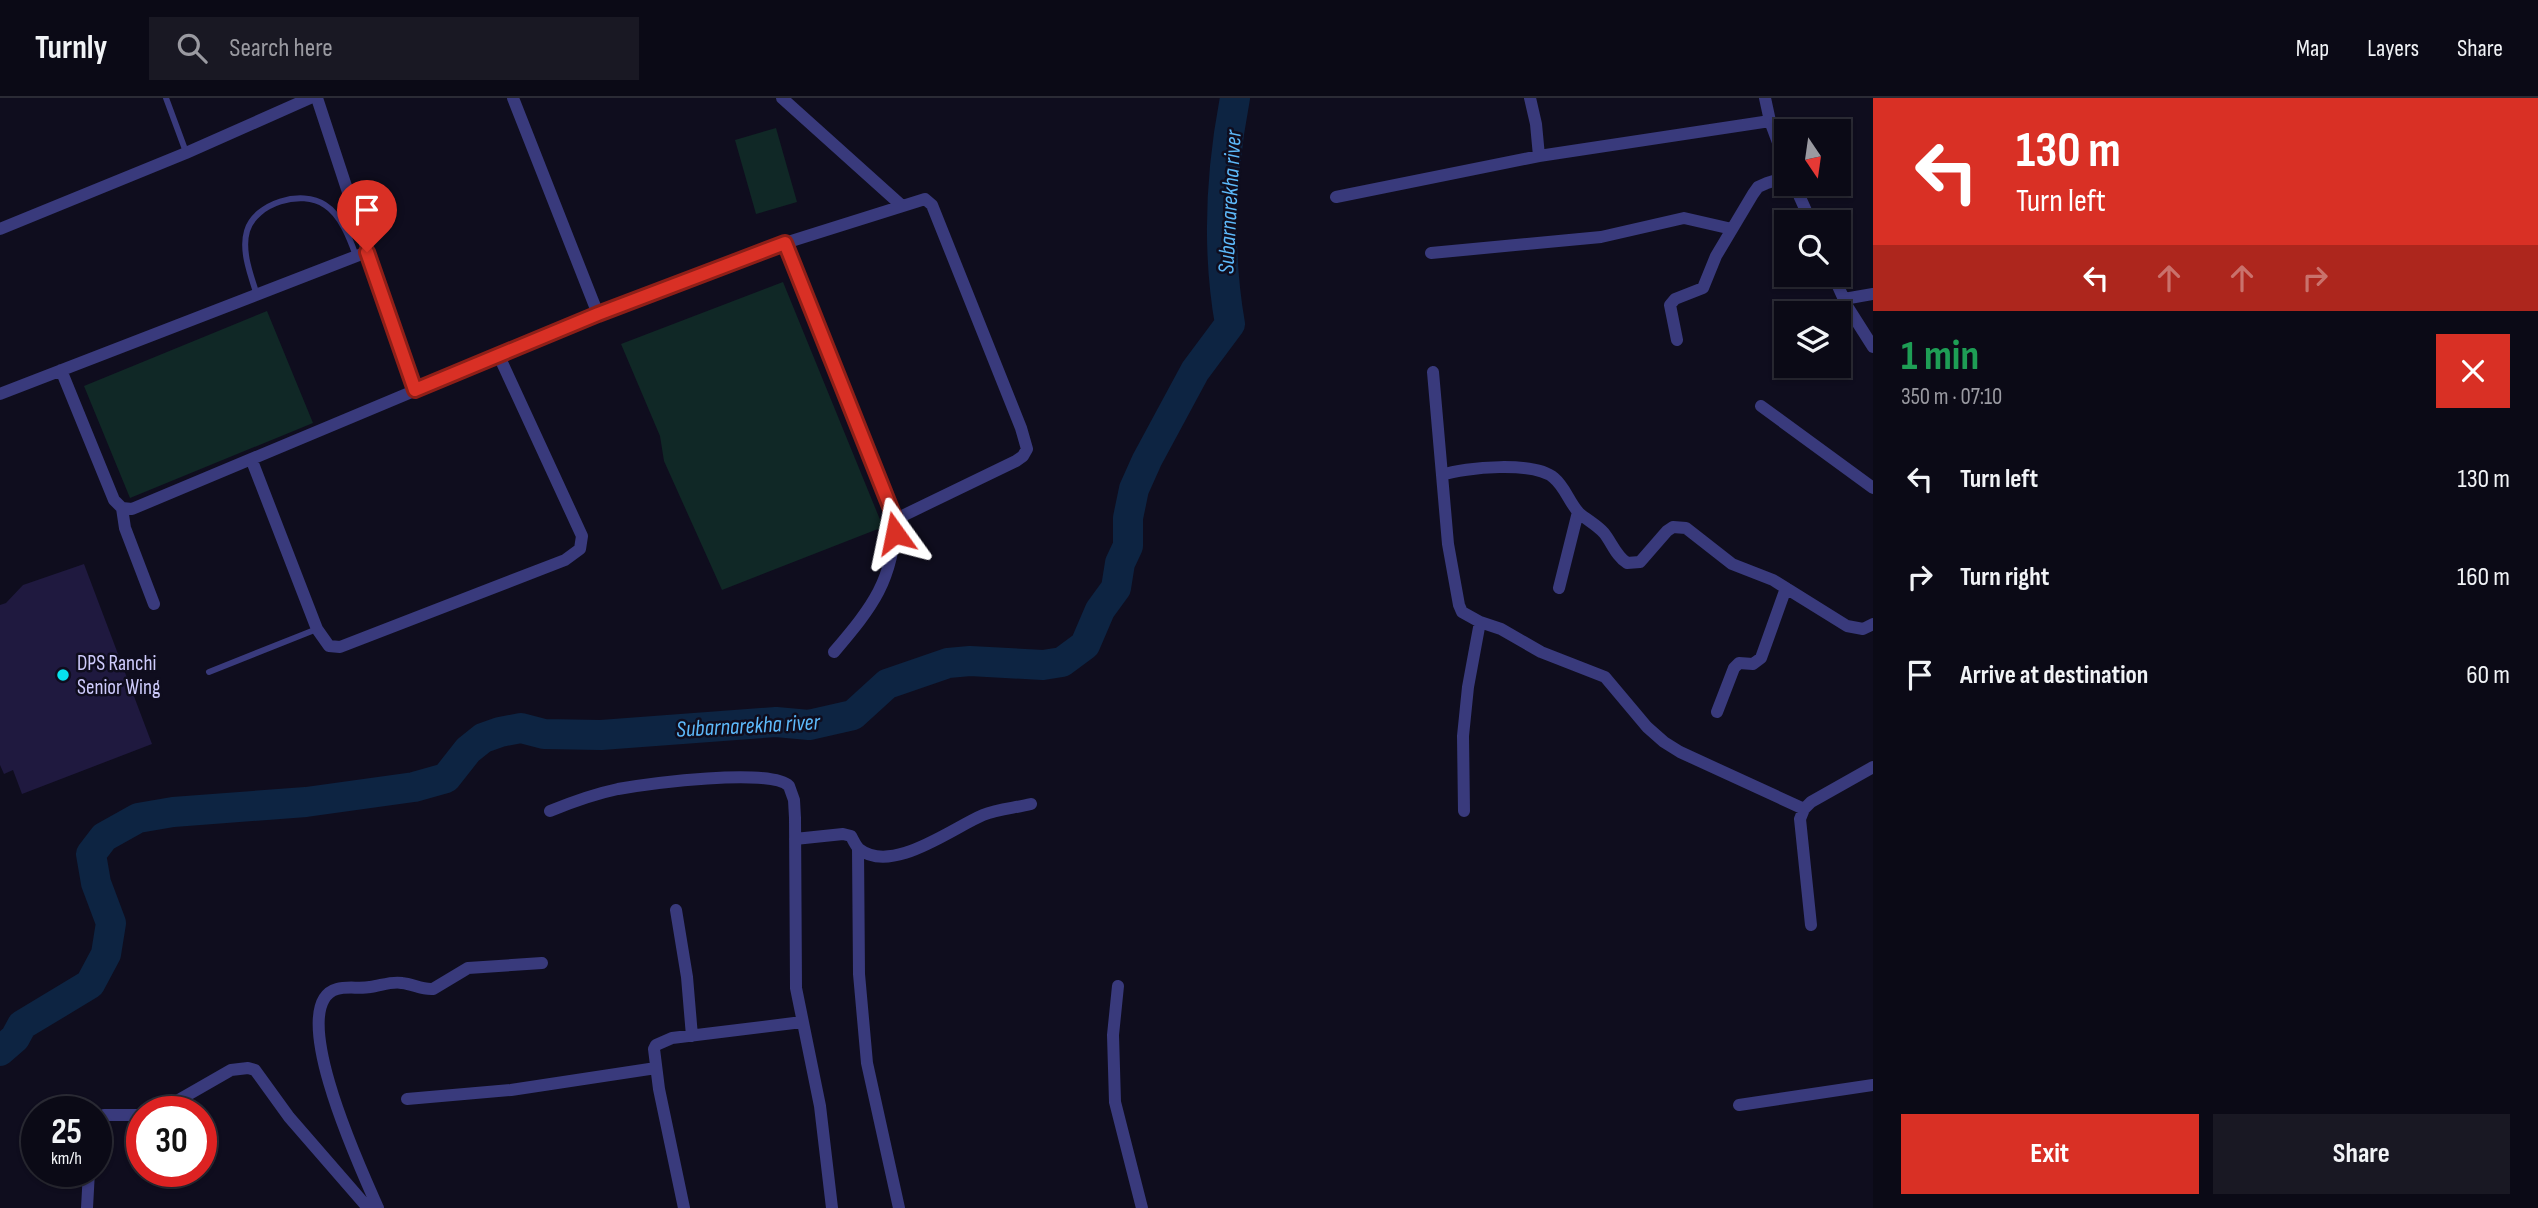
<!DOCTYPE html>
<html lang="en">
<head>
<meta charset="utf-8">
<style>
  :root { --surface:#0b0a16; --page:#191823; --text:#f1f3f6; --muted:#9a9aa1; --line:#2b2b35; --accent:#d93025 }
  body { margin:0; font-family:"Sofia Sans Condensed",sans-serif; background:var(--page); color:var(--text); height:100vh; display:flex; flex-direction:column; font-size:26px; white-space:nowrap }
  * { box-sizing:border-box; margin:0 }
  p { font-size:23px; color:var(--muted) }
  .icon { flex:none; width:38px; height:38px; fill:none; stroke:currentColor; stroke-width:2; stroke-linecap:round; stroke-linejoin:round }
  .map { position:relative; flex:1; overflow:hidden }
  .drawer { display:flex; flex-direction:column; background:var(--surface); width:665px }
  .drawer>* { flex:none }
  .hud { background:#d93025; color:#fff; overflow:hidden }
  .needle { width:46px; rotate:167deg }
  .controls { position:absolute; left:1774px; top:21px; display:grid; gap:14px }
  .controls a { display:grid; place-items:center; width:77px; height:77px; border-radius:0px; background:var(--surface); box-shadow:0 2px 5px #0004,0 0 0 2px var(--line); font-size:35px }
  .speed { position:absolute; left:21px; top:998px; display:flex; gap:14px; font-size:35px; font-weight:700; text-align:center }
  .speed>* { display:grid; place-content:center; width:91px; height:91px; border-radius:50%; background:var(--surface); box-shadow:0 2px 5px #0004,0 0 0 2px var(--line); line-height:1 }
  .speed small { font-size:18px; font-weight:400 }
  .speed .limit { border:10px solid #d22; background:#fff; color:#111 }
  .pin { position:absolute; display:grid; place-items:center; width:60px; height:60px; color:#fff; margin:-72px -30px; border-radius:50% 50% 50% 0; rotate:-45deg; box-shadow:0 0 7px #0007 }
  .pin .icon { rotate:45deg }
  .me { position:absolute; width:77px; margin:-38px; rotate:348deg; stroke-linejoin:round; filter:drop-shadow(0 0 5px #0008) }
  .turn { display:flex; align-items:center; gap:24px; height:147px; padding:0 28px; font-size:32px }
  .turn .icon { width:91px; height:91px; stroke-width:2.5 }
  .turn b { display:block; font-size:49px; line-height:60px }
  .lanes { display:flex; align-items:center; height:66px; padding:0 28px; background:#0003; justify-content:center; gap:35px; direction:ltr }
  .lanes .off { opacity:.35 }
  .round { display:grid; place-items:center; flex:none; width:74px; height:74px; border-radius:0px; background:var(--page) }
  .summary { display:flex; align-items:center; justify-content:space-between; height:119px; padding:0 28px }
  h1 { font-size:42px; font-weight:700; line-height:52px; color:#1e9e55 }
  .button { display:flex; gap:14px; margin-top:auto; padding:14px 28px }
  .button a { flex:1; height:80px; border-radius:0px; background:var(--accent); color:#fff; font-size:28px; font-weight:700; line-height:80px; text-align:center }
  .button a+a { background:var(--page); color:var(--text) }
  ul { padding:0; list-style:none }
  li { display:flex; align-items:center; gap:21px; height:98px; padding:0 28px }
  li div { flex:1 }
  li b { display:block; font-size:26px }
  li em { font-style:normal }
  header { display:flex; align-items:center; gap:42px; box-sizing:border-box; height:98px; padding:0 35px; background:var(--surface); border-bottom:2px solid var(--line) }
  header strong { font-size:33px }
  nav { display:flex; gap:38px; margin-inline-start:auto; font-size:24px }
  .search { width:490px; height:63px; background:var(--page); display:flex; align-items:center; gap:18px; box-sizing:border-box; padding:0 24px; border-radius:0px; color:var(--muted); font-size:26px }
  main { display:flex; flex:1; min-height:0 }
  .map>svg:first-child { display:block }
  .green { fill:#102826 }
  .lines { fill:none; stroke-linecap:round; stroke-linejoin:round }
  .river { stroke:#0d2442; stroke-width:30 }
  .building { fill:#1f193f }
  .service { stroke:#393a7c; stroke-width:6 }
  .minor { stroke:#393a7c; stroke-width:12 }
  .route-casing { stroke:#8d1f18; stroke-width:18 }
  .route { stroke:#d93025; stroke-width:12 }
  .poi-dot { fill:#07e2ee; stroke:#0f0d1e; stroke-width:2.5 }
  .labels { text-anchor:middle; stroke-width:5; stroke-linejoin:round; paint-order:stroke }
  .poi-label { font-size:21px; fill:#cfccfd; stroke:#0f0d1e; text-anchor:start }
  .water-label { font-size:23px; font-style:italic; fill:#5db9fa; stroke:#0f0d1e }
</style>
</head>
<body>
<header>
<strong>Turnly</strong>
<div class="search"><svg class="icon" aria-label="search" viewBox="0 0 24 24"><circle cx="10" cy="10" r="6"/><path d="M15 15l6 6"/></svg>Search here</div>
<nav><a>Map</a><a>Layers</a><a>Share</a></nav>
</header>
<main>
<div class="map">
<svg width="1873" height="1110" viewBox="0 0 1873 1110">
  <rect width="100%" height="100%" fill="#0f0d1e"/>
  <path class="green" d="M776,30L797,104L756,116L735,42Z
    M783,184L883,429L722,492L664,363L660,338L621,246Z
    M267,213L313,325L130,400L84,288Z"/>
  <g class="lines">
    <path class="river" d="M0,953L15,940L22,927L90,886L106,856L111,825L96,785L91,756L104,739L138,720L173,714L306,704L414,689L446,680L468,652L483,640L500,634L521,630L544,636L601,637L776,624L809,627L853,617L887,586L948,565L970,563L1043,567L1062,564L1085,547L1100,512L1116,490L1120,465L1128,448V420L1134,391L1147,362L1195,273L1230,226C1217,152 1221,73 1235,0"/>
  </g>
  <path class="building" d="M84,466L152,646L22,696L13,672L4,676L0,667V507L6,505L23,487Z"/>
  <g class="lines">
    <path class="service" d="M166,0L186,54
      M257,197C251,178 241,153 247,133C255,105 302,91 325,107C341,117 350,141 356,158
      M209,574L317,531"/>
    <path class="minor" d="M317,0L398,246L415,292
      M513,0L598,216
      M782,0L901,107
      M1530,0L1536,26L1539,58
      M1765,0L1770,23L1787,69
      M1794,86L1811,124
      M1336,99L1539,58L1770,23
      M0,131L186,55L310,0
      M785,145L896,421C893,483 873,508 834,554
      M1431,155L1601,139L1684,120L1732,131
      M1833,177L1847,208L1873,249
      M1844,201L1873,196
      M1677,242L1670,207L1675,201L1703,190L1716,158L1753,96L1758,89L1767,85L1787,79
      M61,272L114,402L122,410L132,411L598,216L785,145L925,101L932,107L1021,330L1027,351L1023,358L1016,363L896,421
      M1433,274L1442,377
      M0,296L367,154
      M1761,308L1873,390
      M252,363L317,531L329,548L340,549L565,462L580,451L582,438L499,258
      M122,410L125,430L154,506
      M1559,490L1578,414
      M1480,524L1501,531L1541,554L1605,579L1647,629L1664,644L1680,654L1804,711
      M1717,614L1734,570L1739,565L1753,566L1761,560L1786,490
      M550,713C572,704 594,696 618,691C647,686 770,669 789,688L794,702L795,720L796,890L820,1008L832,1110
      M1464,713L1463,638L1468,589L1480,524L1462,514L1459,507L1448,446L1442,377C1465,369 1535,363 1554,380C1565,389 1569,404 1579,415C1587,422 1597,427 1604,435C1612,445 1616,458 1627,465L1640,464L1667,433L1673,429L1686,430L1732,466L1773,482L1847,528L1863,531L1873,526
      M795,741L843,736L851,738C853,742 856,748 859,751C892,777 952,730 983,717C998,711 1015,710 1031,706
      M858,751L859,876L867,965L899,1110
      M676,812L687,879L692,938
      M1811,827L1800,721L1804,711L1811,704L1873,669
      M1118,888L1113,937L1115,1004L1142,1110
      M407,1001L511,992L656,970
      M1739,1007L1873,987
      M154,1013L170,1007L231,972L248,970L255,972L289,1019L368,1110
      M96,1022L104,1017H142
      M87,1110L89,1073
      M378,1110C364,1078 283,906 337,891C347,888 360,891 370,889C380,888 391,883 402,885C413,886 422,892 433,891L468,870L542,865
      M684,1110L659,991L654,951L656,947L672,940L802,924"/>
  </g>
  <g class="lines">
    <defs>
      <path id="route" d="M367,154L415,292L598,216L785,145L895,421V435"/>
    </defs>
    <use href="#route" class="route-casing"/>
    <use href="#route" class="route"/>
  </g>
  <circle class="poi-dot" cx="63" cy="577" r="7"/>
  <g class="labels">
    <g class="poi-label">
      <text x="77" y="572">DPS Ranchi<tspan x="77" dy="24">Senior Wing</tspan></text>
    </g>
    <g class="water-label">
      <text transform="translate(1229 104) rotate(-87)" y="8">Subarnarekha river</text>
      <text transform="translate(748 627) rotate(-3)" y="8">Subarnarekha river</text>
    </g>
  </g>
</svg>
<div class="controls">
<a><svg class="needle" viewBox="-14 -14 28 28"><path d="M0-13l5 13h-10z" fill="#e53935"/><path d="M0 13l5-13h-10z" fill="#9a9aa1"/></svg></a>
<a><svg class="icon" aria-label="search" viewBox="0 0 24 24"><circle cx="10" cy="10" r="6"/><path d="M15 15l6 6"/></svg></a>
<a><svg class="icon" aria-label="layers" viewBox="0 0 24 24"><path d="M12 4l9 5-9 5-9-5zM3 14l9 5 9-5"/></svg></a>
</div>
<div class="speed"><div>25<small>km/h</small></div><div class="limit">30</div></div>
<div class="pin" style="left:367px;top:154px;background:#d93025"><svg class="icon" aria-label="arrive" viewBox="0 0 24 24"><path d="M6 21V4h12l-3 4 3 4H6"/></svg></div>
<svg class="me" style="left:895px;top:435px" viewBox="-20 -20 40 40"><path d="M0-17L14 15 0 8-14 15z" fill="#d93025" stroke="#fff" stroke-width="4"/></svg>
</div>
<section class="drawer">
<div class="hud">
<div class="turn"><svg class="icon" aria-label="left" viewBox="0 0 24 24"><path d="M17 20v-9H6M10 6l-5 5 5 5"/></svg><div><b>130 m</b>Turn left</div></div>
<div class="lanes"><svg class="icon" aria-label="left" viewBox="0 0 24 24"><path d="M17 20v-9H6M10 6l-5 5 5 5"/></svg><svg class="icon off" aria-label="ahead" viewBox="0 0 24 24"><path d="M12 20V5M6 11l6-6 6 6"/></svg><svg class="icon off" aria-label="ahead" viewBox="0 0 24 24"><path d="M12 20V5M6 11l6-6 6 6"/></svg><svg class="icon off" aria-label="right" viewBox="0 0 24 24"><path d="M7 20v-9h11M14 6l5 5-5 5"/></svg></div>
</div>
<div class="summary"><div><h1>1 min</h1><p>350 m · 07:10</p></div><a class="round" style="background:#d93025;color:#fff"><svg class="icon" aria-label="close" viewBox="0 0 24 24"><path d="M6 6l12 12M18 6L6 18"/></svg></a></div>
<ul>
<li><svg class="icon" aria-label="left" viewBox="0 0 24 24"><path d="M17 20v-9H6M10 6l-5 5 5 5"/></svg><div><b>Turn left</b></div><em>130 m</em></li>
<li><svg class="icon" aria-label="right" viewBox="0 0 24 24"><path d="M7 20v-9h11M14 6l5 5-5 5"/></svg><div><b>Turn right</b></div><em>160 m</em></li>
<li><svg class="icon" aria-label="arrive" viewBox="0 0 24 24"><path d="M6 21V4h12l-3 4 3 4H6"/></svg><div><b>Arrive at destination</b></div><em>60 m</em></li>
</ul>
<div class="button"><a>Exit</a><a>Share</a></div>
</section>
</main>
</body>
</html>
